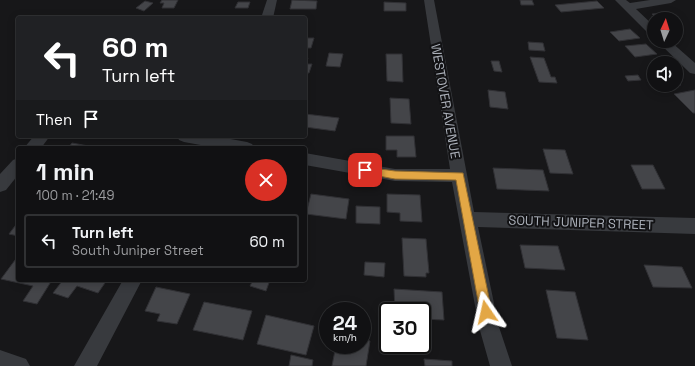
<!DOCTYPE html>
<html lang="en">
<head>
<meta charset="utf-8">
<style>
  :root { --surface:#111113; --page:#1e1f21; --text:#f1f3f6; --muted:#9c9da0; --line:#303133 }
  body { margin:0; font-family:"Space Grotesk",sans-serif; background:var(--page); color:var(--text); height:100vh; display:flex; flex-direction:column; font-size:15px; white-space:nowrap }
  * { box-sizing:border-box; margin:0 }
  p { font-size:13px; color:var(--muted) }
  .icon { flex:none; width:22px; height:22px; fill:none; stroke:currentColor; stroke-width:2; stroke-linecap:round; stroke-linejoin:round }
  .map { position:relative; flex:1; overflow:hidden }
  .details { position:absolute; left:16px; top:146px; width:291px; height:136px; display:flex; flex-direction:column; background:var(--surface); border-radius:4px; box-shadow:0 2px 10px #0003,0 0 0 1px var(--line) }
  .details>* { flex:none }
  .hud { position:absolute; left:16px; top:16px; width:291px; height:122px; border-radius:4px; box-shadow:0 2px 10px #0003,0 0 0 1px var(--line); background:#202124; color:#fff; overflow:hidden }
  .needle { width:26px; rotate:4deg }
  .tools { position:absolute; left:647px; top:12px; display:grid; gap:8px }
  .tools a { display:grid; place-items:center; width:36px; height:36px; border-radius:50%; background:var(--surface); box-shadow:0 2px 10px #0003,0 0 0 1px var(--line); font-size:20px }
  .speed { position:absolute; left:319px; top:302px; display:flex; gap:8px; font-size:20px; font-weight:700; text-align:center }
  .speed>* { display:grid; place-content:center; width:52px; height:52px; border-radius:50%; background:var(--surface); box-shadow:0 2px 10px #0003,0 0 0 1px var(--line); line-height:1 }
  .speed small { font-size:10px; font-weight:400 }
  .speed .limit { border:2px solid #111; border-radius:6px; background:#fff; color:#111 }
  .pin { position:absolute; display:grid; place-items:center; width:34px; height:34px; color:#fff; margin:-17px; border-radius:8px; box-shadow:0 2px 6px #0006 }
  .me { position:absolute; width:44px; margin:-22px; rotate:349deg; stroke-linejoin:round; filter:drop-shadow(0 0 3px #0008) }
  .turn { display:flex; align-items:center; gap:14px; height:84px; padding:0 20px; font-size:18px }
  .turn .icon { width:52px; height:52px; stroke-width:2.5 }
  .turn b { display:block; font-size:28px; line-height:34px }
  .then { display:flex; align-items:center; height:38px; padding:0 20px; background:#0003; gap:8px; font-size:15px }
  .round { display:grid; place-items:center; flex:none; width:42px; height:42px; border-radius:21px; background:var(--page) }
  .head { display:flex; align-items:center; justify-content:space-between; height:68px; padding:0 20px }
  h1 { font-size:24px; font-weight:700; line-height:30px }
  ul { padding:0; list-style:none }
  li { display:flex; align-items:center; gap:12px; height:54px; margin:0 8px 6px; padding:0 12px; border:2px solid var(--line); border-radius:4px }
  li div { flex:1 }
  li b { display:block; font-size:15px }
  li em { font-style:normal }
  .map>svg:first-child { display:block }
  .building { fill:#444549; stroke:#313135 }
  .lines { fill:none; stroke-linecap:round; stroke-linejoin:round }
  .street { fill:#383a3e; fill-rule:evenodd }
  .route { fill:#e3a745; stroke:#946d2d }
  .labels { text-anchor:middle; stroke-width:4; stroke-linejoin:round; paint-order:stroke }
  .street-label { font-size:13px; fill:#aaafb8; stroke:#121214 }
</style>
</head>
<body>
<div class="map">
<svg width="695" height="366" viewBox="0 0 695 366">
  <rect width="100%" height="100%" fill="#171719"/>
  <path class="building" d="M162,0H178L174,8H162L164,3H160Z
    M292,0L317,1L316,9H290Z
    M520,0H532L534,5H521Z
    M145,1L153,3L144,11L136,8Z
    M597,1L604,8L561,12L555,5Z
    M238,2H250L248,8H235Z
    M384,2L406,3V11H384Z
    M664,13L672,19H657L652,14Z
    M630,29L640,38L619,41L610,32Z
    M305,38H314L311,48H305Z
    M528,42L543,43L545,51L529,50Z
    M646,44L657,54L635,57L625,46Z
    M329,53L343,54L340,67L326,66Z
    M386,54H402L403,82L387,81Z
    M530,57L544,58L551,77H555L557,83L539,82Z
    M305,58H308L306,64H312L309,73H305Z
    M491,61H499L502,72L494,71Z
    M638,75L641,80L628,81L625,76Z
    M676,80L681,85L661,88L659,85H676Z
    M488,90L505,92L508,109L490,107Z
    M695,90V113H693L674,94Z
    M390,98L409,99L411,124L391,123Z
    M305,114L339,118L335,131L305,127Z
    M386,136H414L416,157H397V150H386Z
    M72,143L94,147L68,148Z
    M543,149L565,150L573,174L550,173Z
    M631,165H653L665,189H642Z
    M493,168L543,170L549,191L497,189Z
    M311,194L349,199L346,219L306,214Z
    M387,194L420,195L422,222L400,221V213L387,212Z
    M356,206L380,207V224L356,223Z
    M18,222V236L9,234Z
    M402,238L426,239L429,273H426V277L404,276Z
    M520,245L558,246L565,270L525,268Z
    M18,256V280H52L37,304L23,301L33,286L1,279Z
    M365,262L385,263L384,277L364,275Z
    M644,265L682,267L692,288L653,287Z
    M63,280H107L98,293L77,286L68,298L53,293Z
    M253,280H270L266,291L250,286Z
    M156,287L190,294L177,324L157,321L160,314L145,311Z
    M394,289L442,292L444,320L422,319V311H395Z
    M546,290L575,292L588,340L557,338Z
    M204,302L252,311L243,340L193,330Z
    M266,315L314,326L306,355L257,344Z
    M362,339L370,341L366,366H332L336,345H362Z
    M291,355L313,360L312,366H289Z
    M424,359L452,361V366H425Z"/>
  <g class="lines">
    <path class="street" d="M267,0H277L273,18H261Z
      M424,0H434L474,212L695,218V234L478,227L499,327L512,366H490L479,327L452,182L395,181L305,165V153L395,169H450Z
      M615,0H626L630,3L650,0H676L671,3L636,9L654,26V36L650,35Z
      M657,41H670L695,63V74L690,73Z
      M34,136H50L41,148H24Z
      M177,136H214L247,142L252,144L255,148H217L184,142L179,140Z
      M18,158V175L6,190L0,192V174L13,160Z
      M123,280H142L97,366H74Z
      M0,350L26,359L30,366H0Z"/>
  </g>
  <path class="route" d="M365,167L395,171L463,173L492,312L490,316L486,318L482,316L480,312L456,180L395,179L362,173L361,170Z"/>
  <g class="labels">
    <g class="street-label">
      <text transform="translate(446 101) rotate(80)" y="5">WESTOVER AVENUE</text>
      <text transform="translate(581 222) rotate(2)" y="5">SOUTH JUNIPER STREET</text>
    </g>
  </g>
</svg>
<div class="tools">
<a><svg class="needle" viewBox="-14 -14 28 28"><path d="M0-13l5 13h-10z" fill="#e53935"/><path d="M0 13l5-13h-10z" fill="#9c9da0"/></svg></a>
<a><svg class="icon" aria-label="sound" viewBox="0 0 24 24"><path d="M4 9h4l5-4v14l-5-4H4zM17 9q2 3 0 6"/></svg></a>
</div>
<div class="speed"><div>24<small>km/h</small></div><div class="limit">30</div></div>
<div class="pin" style="left:365px;top:170px;background:#d93025"><svg class="icon" aria-label="arrive" viewBox="0 0 24 24"><path d="M6 21V4h12l-3 4 3 4H6"/></svg></div>
<svg class="me" style="left:486px;top:312px" viewBox="-20 -20 40 40"><path d="M0-17L14 15 0 8-14 15z" fill="#e3a745" stroke="#fff" stroke-width="4"/></svg>
<div class="hud">
<div class="turn"><svg class="icon" aria-label="left" viewBox="0 0 24 24"><path d="M17 20v-9H6M10 6l-5 5 5 5"/></svg><div><b>60 m</b>Turn left</div></div>
<div class="then">Then<svg class="icon" aria-label="arrive" viewBox="0 0 24 24"><path d="M6 21V4h12l-3 4 3 4H6"/></svg></div>
</div>
<section class="details">
<div class="head"><div><h1>1 min</h1><p>100 m · 21:49</p></div><a class="round" style="background:#d93025;color:#fff"><svg class="icon" aria-label="close" viewBox="0 0 24 24"><path d="M6 6l12 12M18 6L6 18"/></svg></a></div>
<ul>
<li><svg class="icon" aria-label="left" viewBox="0 0 24 24"><path d="M17 20v-9H6M10 6l-5 5 5 5"/></svg><div><b>Turn left</b><p>South Juniper Street</p></div><em>60 m</em></li>
</ul>
</section>
</div>
</body>
</html>
